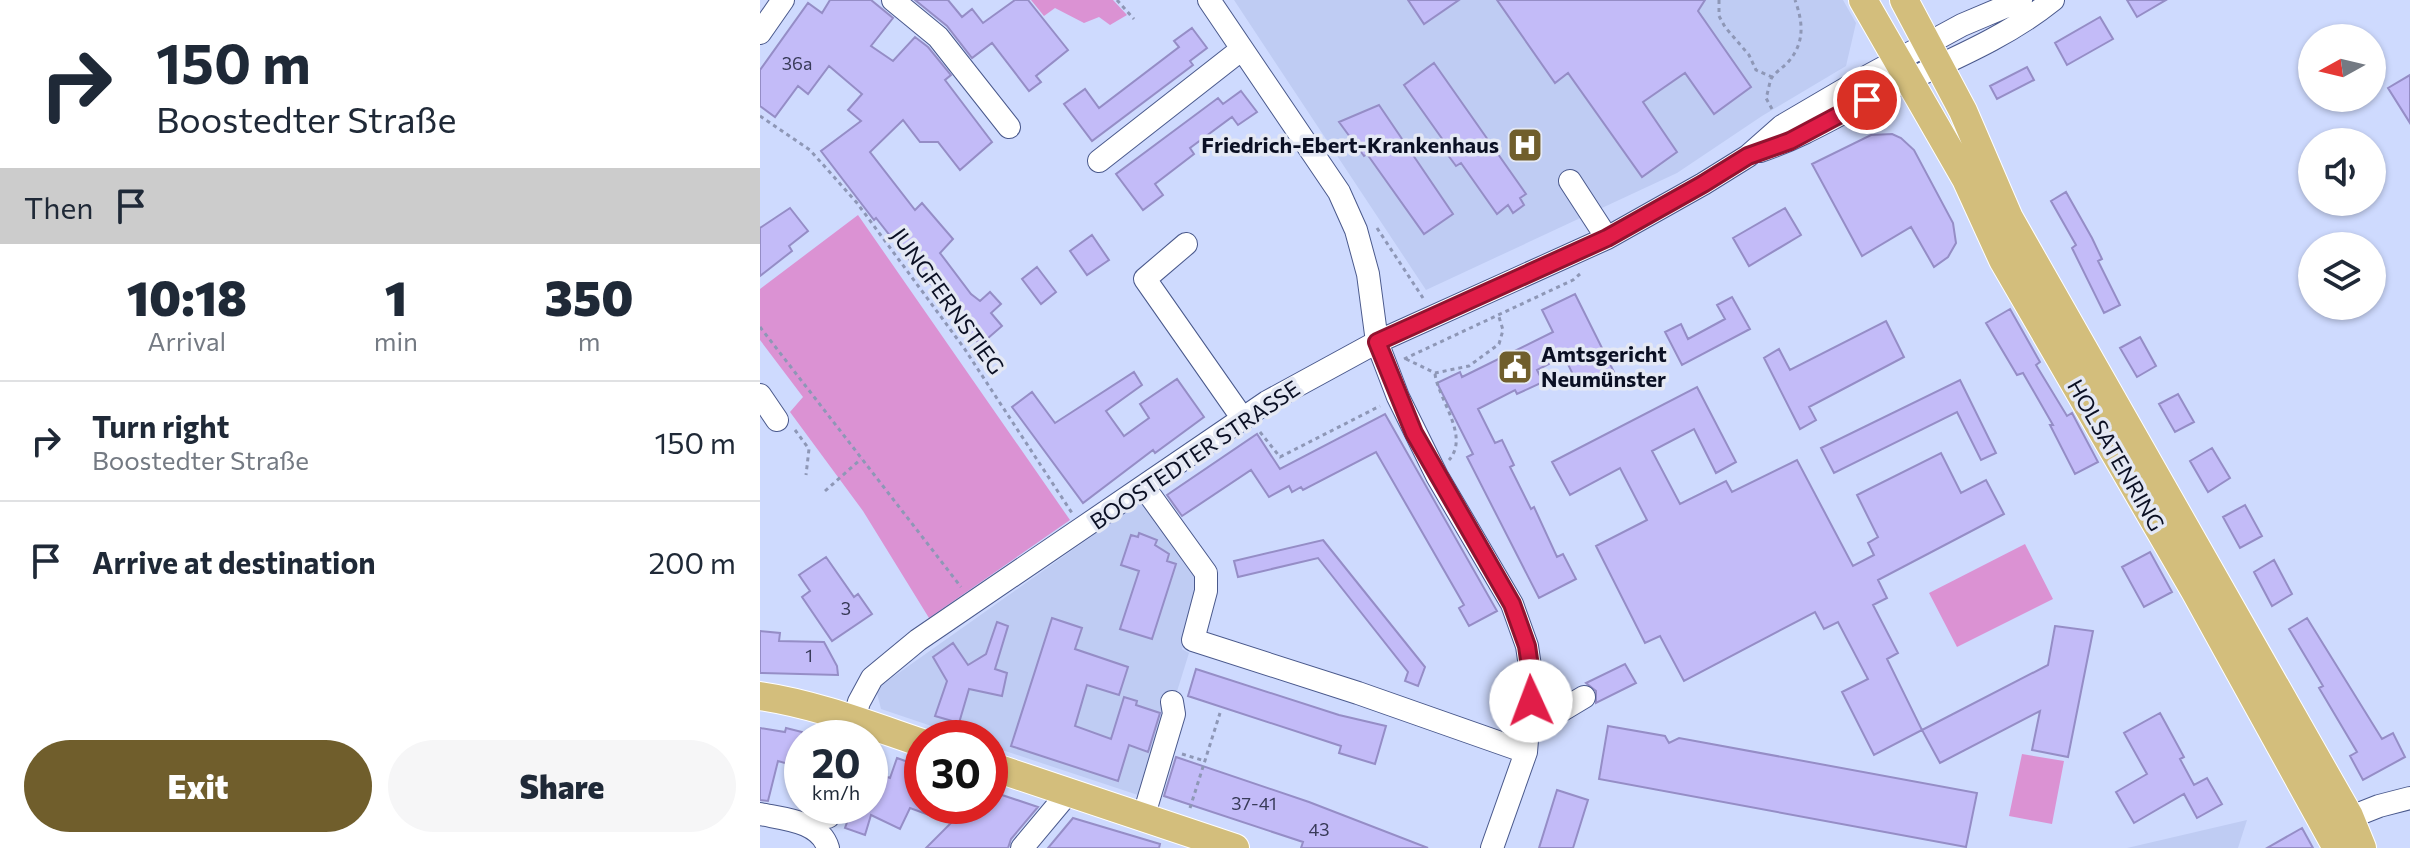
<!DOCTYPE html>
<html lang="en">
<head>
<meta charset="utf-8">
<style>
  :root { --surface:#fff; --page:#f6f6f7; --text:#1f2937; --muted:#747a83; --line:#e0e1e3; --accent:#705e2c }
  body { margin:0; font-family:Commissioner,sans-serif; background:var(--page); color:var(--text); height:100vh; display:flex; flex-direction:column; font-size:30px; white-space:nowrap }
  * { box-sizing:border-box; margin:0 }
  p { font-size:26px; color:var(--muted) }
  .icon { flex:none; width:44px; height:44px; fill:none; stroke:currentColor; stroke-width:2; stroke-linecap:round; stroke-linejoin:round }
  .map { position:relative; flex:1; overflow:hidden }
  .sheet { display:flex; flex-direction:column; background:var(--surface); width:760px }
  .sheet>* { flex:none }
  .hud { background:#fff; color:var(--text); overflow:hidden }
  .needle { width:52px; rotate:262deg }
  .controls { position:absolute; left:1538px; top:24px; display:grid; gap:16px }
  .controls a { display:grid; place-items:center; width:88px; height:88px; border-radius:50%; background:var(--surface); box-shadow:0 2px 6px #0004; font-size:40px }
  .speed { position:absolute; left:24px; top:720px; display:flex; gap:16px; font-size:40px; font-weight:700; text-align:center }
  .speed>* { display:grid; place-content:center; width:104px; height:104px; border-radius:50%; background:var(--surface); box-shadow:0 2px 6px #0004; line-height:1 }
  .speed small { font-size:20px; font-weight:400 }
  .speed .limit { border:12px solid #d22; background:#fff; color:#111 }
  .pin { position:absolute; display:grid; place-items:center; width:68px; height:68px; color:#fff; margin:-34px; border:4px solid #fff; border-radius:50%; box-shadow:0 2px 8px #0007 }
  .me { position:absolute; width:88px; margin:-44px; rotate:358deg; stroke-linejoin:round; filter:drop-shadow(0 0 6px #0008) }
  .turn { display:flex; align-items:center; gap:28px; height:168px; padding:0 24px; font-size:36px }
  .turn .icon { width:104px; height:104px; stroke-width:2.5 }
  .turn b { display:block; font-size:56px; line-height:68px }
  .then { display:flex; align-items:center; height:76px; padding:0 24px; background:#0003; gap:16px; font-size:30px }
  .eta { display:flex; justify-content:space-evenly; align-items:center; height:136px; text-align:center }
  .eta b { font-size:48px; font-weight:800; line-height:56px }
  .primary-button { display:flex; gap:16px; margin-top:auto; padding:16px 24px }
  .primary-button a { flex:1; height:92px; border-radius:48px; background:var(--accent); color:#fff; font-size:32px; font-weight:800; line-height:92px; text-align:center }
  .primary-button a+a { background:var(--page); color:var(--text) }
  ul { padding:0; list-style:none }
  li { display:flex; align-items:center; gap:24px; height:120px; padding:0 24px; border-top:2px solid var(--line) }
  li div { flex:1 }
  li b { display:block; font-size:30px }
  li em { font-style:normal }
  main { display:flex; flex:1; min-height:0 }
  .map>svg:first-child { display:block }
  .built { fill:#bfccf3 }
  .green { fill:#db92d3 }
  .building { fill:#c3bbf8; stroke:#958dc6; stroke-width:2 }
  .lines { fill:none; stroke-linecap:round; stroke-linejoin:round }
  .minor-casing { stroke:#4a598c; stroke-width:24 }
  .major-casing { stroke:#fff; stroke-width:30 }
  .path { stroke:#8e97b6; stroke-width:3; stroke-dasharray:4 4; stroke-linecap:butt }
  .minor { stroke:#fff; stroke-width:22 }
  .major { stroke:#d3be7c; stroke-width:28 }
  .route-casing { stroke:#92132f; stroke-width:20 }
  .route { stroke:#e11d48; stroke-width:14 }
  .labels { text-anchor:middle; stroke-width:7; stroke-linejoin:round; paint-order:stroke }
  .number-label { font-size:18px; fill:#393b59 }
  .poi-label { font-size:22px; font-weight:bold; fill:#0b1024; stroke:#e4e8f4; text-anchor:end }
  .street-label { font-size:22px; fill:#0b1024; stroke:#e4e8f4 }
</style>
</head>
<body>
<main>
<section class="sheet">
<div class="hud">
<div class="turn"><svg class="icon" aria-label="right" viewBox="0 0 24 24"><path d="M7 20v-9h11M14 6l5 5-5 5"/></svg><div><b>150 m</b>Boostedter Straße</div></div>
<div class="then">Then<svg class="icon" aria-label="arrive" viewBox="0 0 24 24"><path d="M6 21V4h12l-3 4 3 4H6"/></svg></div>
</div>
<div class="eta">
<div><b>10:18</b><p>Arrival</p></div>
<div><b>1</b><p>min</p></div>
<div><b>350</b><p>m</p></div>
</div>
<ul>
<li><svg class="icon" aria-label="right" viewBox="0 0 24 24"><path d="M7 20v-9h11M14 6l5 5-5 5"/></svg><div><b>Turn right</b><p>Boostedter Straße</p></div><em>150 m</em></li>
<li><svg class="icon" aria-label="arrive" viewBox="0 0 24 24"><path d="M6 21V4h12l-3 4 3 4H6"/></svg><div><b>Arrive at destination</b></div><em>200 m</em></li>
</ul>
<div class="primary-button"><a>Exit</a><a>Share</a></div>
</section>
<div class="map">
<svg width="1650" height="848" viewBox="0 0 1650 848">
  <rect width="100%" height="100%" fill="#cedafe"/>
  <path class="built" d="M474,0H1083L1096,23L1086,66L1002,116L917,173L666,290Z
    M383,500L436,573L438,589L422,649L429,653L384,797L230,746V738H207L121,709L116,689Z
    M1487,820L1478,848H1367Z"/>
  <path class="green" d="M271,0H353L367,15L350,25L339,17L324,23L295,8L284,16Z
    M98,215L310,520L169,618L103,511L30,412L43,397L0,340V289Z
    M1265,544L1293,599L1197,647L1169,593Z
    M1262,754L1304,761L1292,824L1249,816Z"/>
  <path class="building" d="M70,0H111L133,18L111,46L133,61L155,37L168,47L191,75L185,80L232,142L200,170L178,142H160L143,120L110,152L155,210L162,203L193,239L180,253L211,294L220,301L230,292L241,304L231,313L242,326L220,345L191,312L194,308L179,290L165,280L116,218L114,220L61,151L101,121L88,110L102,94L69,66L48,94L38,86L15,117L0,106V70L48,3L62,13Z
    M155,0H188L202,17L212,9L223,23L255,0H268L308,50L276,76L281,82L269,91L232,43L212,58L187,26Z
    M648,0H699L664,24Z
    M737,0H945L938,11L991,87L954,114L925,73L883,102L917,152L882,177L808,73L795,83Z
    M1367,0H1406L1377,17Z
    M1340,17L1353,39L1307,65L1295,43Z
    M432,28L447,48L430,61L433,65L332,141L304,104L325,89L339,108L419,47L414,41Z
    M674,63L766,194L760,198L764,205L753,213L748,205L737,214L701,163L696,166L679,143L683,140L644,85Z
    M1267,67L1274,80L1237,99L1230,86Z
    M1650,75V123L1628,88Z
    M481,91L497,112L478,125L472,117L430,148L434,154L395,184L403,195L383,210L356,174L458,98L463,104Z
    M619,105L693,214L664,234L607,154L604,156L579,122Z
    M1132,134L1141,138L1154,150L1193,223L1196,243L1188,257L1174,267L1151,227L1102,256L1052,164L1111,135Z
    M1306,192L1332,238L1342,259L1338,261L1360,305L1344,313L1312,248L1316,245L1291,201Z
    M30,208L48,231L29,246L32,251L0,276V228Z
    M1025,208L1041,235L989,266L973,238Z
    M332,235L349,260L327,275L310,251Z
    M277,267L296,292L281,304L262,279Z
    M815,294L854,372L820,389L804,356L777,370L783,382L757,394L755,390L718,409L735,443L742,440L754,465L750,467L771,509L774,507L797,557L803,554L816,579L779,598L707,457L713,454L677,383L700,372L702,377L793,332L782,310Z
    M972,297L990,329L922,365L905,332L921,324L928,339L965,319L957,305Z
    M1250,309L1280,362L1276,365L1307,416L1312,413L1338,462L1315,474L1290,425H1293L1263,373L1257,375L1226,323Z
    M1126,321L1144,357L1049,407L1056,420L1040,429L1004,358L1019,349L1030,370Z
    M1380,337L1396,366L1377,377L1360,348Z
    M374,372L382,385L346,411L364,436L389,418L380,404L417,379L444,417L395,453L393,450L323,503L252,407L272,392L295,423Z
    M1200,380L1236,453L1221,460L1197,412L1074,473L1061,448Z
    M937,387L976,462L956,473L934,429L892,451L920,504L966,481L972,492L1037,460L1093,566L1114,555L1108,543L1118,537L1097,495L1181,453L1201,493L1226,480L1244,514L1118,580L1127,598L1113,605L1138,653L1127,659L1162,730L1114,755L1082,692L1108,679L1078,622L1064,629L1055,612L924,681L900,636L885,643L836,546L887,520L860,468L810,495L792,462Z
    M1418,394L1434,422L1415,432L1399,404Z
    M625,414L737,611L709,626L699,608L704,605L616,452L543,490L541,487L532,492L529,486L509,497L491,470L422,516L407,495L497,434L520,469Z
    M1452,448L1470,478L1448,492L1430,461Z
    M1485,505L1502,536L1480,548L1463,517Z
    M379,533L397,540L395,545L409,554L407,561L416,564L392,639L360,629L379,571L361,565L371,535L378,537Z
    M563,540L665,667L658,686L645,681L648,672L558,558L478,577L474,561Z
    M1390,552L1412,592L1384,607L1362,567Z
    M66,557L94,597L98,594L112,614L72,641L42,597L50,591L39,575Z
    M1514,560L1532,594L1512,606L1494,572Z
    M292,618L322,628L315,649L368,667L359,695L327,685L315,726L351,739L364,697L377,701L376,705L400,713L388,752L369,745L358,781L251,746Z
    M1547,618L1622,739L1633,733L1645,757L1603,780L1590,756L1597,752L1559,688L1563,686L1529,629Z
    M237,622L248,626L235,669L247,673L242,696L209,689L199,723L175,716L187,681L173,657L193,643L208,665L226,654Z
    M1295,626L1333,631L1308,757L1272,750L1280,711L1180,763L1162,730L1288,665Z
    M0,631L20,633L19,641L64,642L77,666L78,675L0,673Z
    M865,664L876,683L836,703V691L826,683Z
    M436,669L579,715L626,726L615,764L579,753L581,746L428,696Z
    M1400,713L1424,757L1420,759L1434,785L1447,778L1462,804L1437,818L1424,794L1374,823L1356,792L1387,774L1364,733Z
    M848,726L905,736L909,743L919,738L1217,793L1206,847L839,779Z
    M0,728L25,732L26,728L42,732V768L18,761L8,801L0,800Z
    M416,757L549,802L668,848H541L543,842L404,796Z
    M137,758L162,767V806H230V791L278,807L251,839L248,848H166L191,823L150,808L140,829L111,815L105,835L85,828L93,806H110V771L130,778Z
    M797,790L828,800L813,848H779Z
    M313,818L400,844L399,848H288Z
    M1542,828L1553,848H1507Z"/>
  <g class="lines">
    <defs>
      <path id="minor" d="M133,0L178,37L249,127
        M449,0L579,192L596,230L608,274L617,342L638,397L677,476L752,604L767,646L772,680L766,752L732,848
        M0,33L23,0
        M1000,151C1043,137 1081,113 1121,93C1180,64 1242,41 1293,0
        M339,161L482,49
        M810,181L847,238
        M426,244L385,279L483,419
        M0,395L17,420
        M384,487L446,573V591L433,640L598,693L766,752
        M770,722L799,712L824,697
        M88,738L99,702L112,678L158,640L507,402L617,342L847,238L943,184L988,156L1022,126L1097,82L1202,25L1261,0
        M0,814C24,819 60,821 68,848
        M68,817L70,806
        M383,818L414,714L412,702
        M1576,823L1619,806L1650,798
        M262,848L308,793"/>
      <path id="major" d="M1103,0L1206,179L1243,260L1435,591L1577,848
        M1144,0L1203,111L1249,218L1589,816L1602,848
        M0,696C55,704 109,725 162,743
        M230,766L475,848"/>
    </defs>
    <use href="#minor" class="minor-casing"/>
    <use href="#major" class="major-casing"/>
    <path class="path" d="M357,0L374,19
      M959,0V16L965,27L989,55L996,70L1012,77
      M1012,109L1006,98C1008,92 1009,85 1011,79C1015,72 1024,67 1029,61C1045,42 1043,22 1035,0
      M0,116L50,150L97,203L204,348L312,513
      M617,228L663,298
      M0,327L201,587
      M644,359L813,280L820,274
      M646,359L675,373L709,366L739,344L743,330L739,317
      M675,374C679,401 710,436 689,460
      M35,430L49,449L46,475
      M500,432L520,457L620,406
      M65,491L101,459
      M422,754L445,761
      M430,808L460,713"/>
    <use href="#minor" class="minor"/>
    <use href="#major" class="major"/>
  </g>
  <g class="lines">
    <defs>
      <path id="route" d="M771,701L772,680L767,646L752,604L654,433L617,342L847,238L943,184L988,156L1030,141L1107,100"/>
    </defs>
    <use href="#route" class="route-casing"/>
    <use href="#route" class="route"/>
  </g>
  <defs>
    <symbol id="hospital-square" viewBox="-11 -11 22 22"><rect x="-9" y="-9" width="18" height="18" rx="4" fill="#705e2c" stroke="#e4e8f4"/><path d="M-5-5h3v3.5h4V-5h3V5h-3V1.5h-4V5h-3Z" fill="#fff"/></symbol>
    <symbol id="civic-square" viewBox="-11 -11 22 22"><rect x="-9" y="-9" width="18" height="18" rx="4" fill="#705e2c" stroke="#e4e8f4"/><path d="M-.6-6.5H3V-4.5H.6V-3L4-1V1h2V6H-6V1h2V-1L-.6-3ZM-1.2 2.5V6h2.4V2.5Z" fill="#fff"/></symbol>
  </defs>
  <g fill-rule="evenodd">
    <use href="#hospital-square" x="745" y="125" width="40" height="40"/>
    <use href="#civic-square" x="735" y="347" width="40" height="40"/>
  </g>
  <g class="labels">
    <g class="number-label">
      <text x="37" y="70">36a</text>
      <text x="86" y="615">3</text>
      <text x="49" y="662">1</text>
      <text x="494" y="810">37-41</text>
      <text x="559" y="836">43</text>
    </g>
    <g class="poi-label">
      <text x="739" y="153">Friedrich-Ebert-Krankenhaus</text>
      <text x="781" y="362" text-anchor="start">Amtsgericht<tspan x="781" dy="25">Neumünster</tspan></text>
    </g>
    <g class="street-label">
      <text transform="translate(188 301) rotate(54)" y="8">JUNGFERNSTIEG</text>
      <text transform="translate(435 455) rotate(-34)" y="8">BOOSTEDTER STRASSE</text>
      <text transform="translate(1356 455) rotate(60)" y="8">HOLSATENRING</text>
    </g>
  </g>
</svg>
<div class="controls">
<a><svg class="needle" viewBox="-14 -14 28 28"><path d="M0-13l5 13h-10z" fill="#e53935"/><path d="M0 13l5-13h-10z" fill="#747a83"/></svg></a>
<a><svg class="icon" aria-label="sound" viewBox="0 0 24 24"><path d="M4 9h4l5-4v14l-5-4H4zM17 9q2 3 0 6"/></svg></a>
<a><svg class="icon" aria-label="layers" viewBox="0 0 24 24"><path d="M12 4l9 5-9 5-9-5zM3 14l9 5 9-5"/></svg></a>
</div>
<div class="speed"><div>20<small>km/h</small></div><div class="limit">30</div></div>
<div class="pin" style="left:1107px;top:100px;background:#d93025"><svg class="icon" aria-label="arrive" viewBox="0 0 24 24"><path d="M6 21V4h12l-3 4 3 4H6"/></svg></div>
<svg class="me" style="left:771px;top:701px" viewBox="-20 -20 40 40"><circle r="19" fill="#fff"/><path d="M0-13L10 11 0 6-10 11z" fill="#e11d48"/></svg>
</div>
</main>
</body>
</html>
